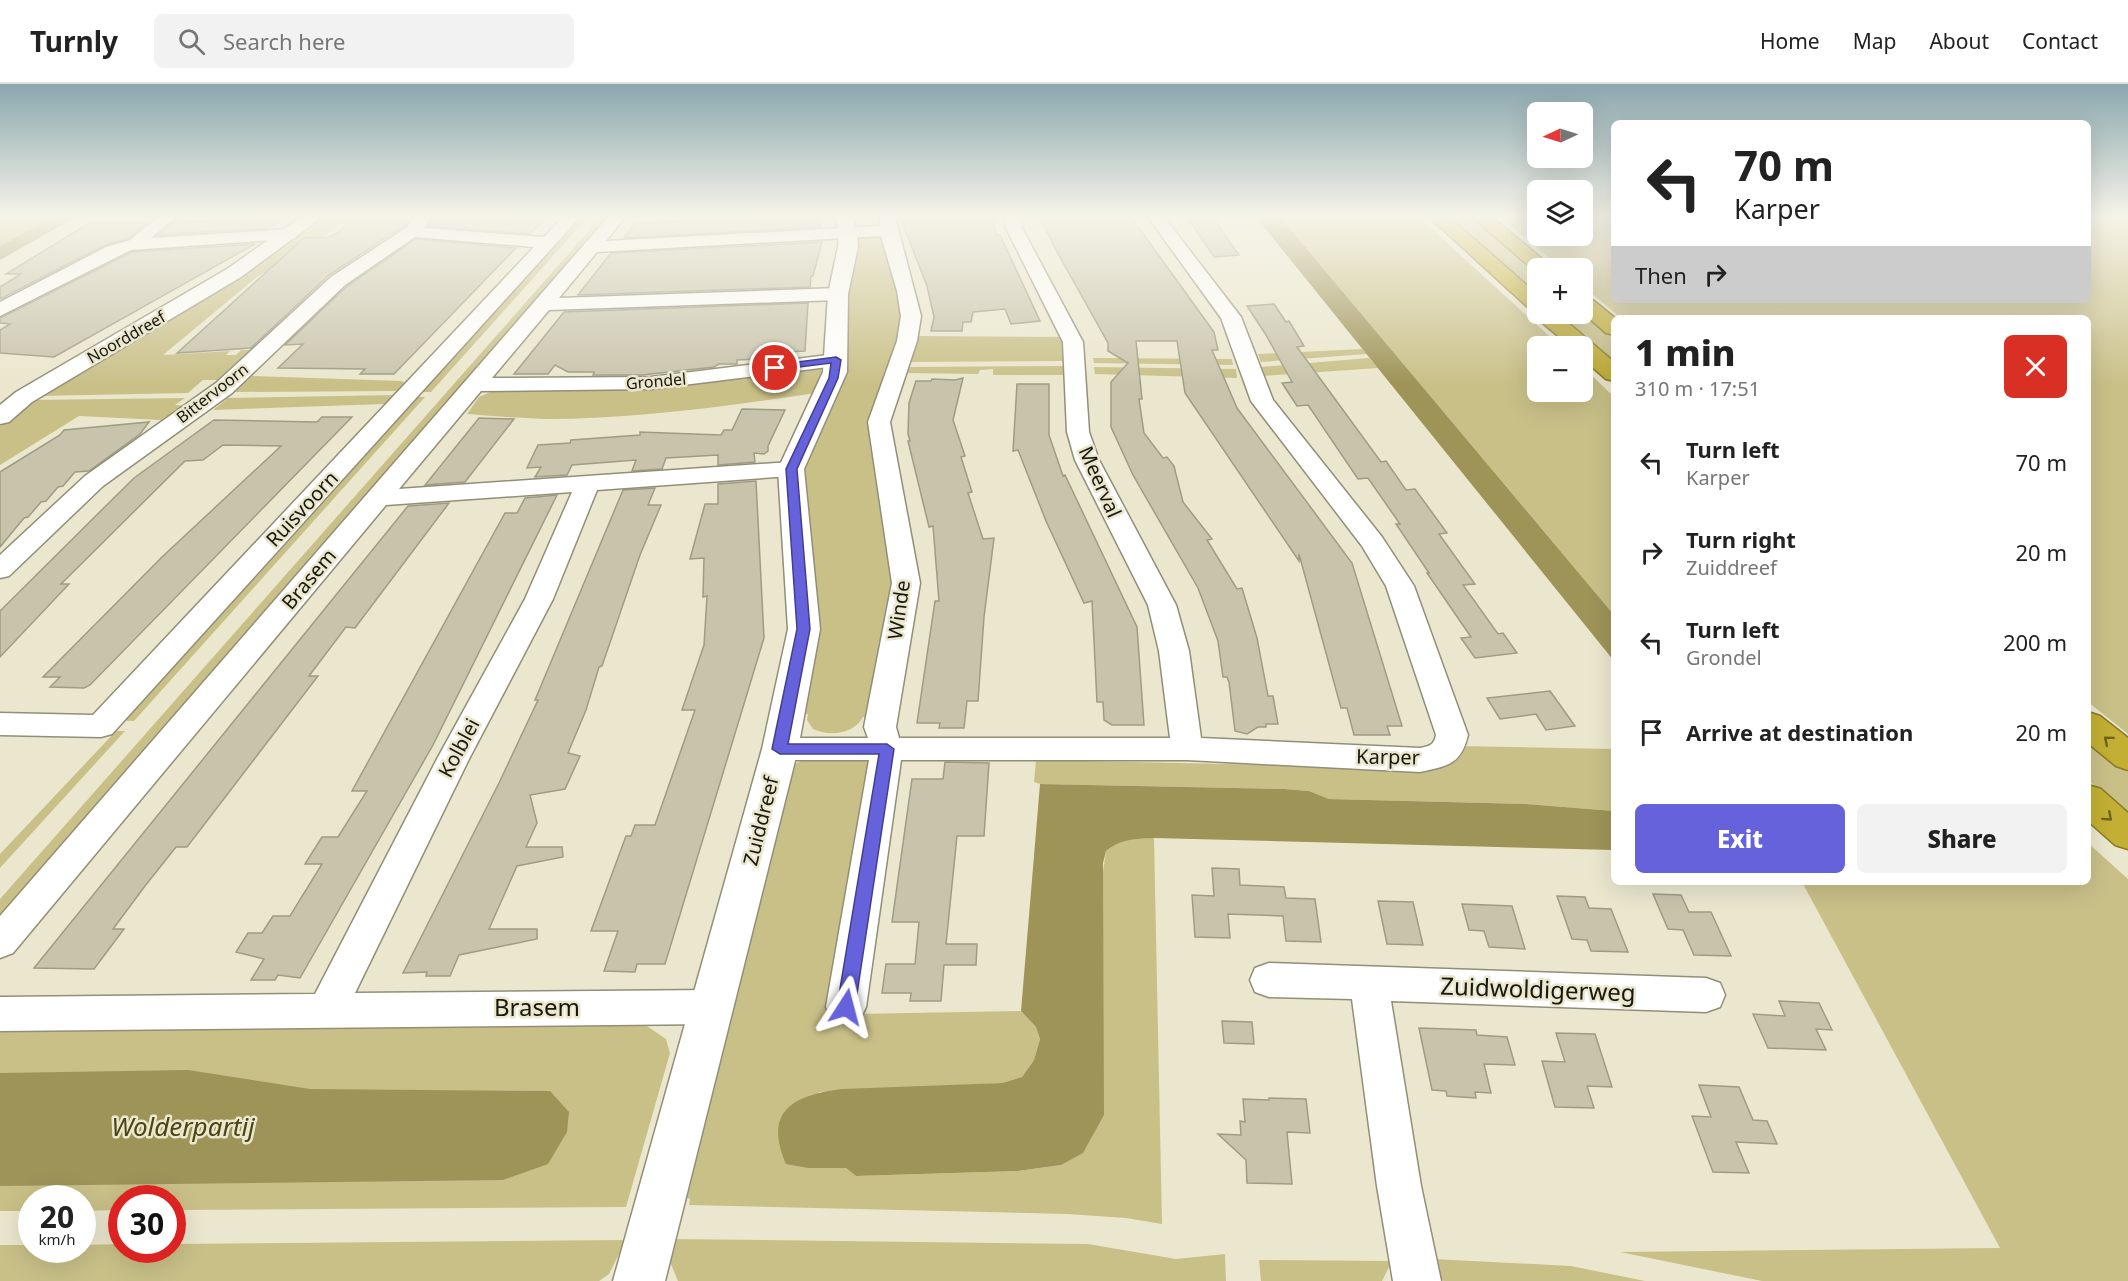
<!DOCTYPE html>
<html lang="en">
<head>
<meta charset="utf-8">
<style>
  :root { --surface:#fff; --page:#f2f2f2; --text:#222; --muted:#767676; --line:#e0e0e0; --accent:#6562db }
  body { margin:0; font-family:"Noto Sans",sans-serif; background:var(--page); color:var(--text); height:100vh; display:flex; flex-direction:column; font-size:22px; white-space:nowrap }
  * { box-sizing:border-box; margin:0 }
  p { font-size:20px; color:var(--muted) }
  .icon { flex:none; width:33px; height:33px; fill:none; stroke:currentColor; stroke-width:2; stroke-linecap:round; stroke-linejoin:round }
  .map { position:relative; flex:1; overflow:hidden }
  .side { position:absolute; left:1611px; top:231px; width:480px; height:570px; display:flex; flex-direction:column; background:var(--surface); border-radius:9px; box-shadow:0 6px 24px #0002 }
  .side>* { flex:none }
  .banner { position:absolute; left:1611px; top:36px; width:480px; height:183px; border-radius:9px; box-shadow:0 6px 24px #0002; background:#fff; color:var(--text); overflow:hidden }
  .needle { width:39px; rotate:266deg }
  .buttons { position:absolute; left:1527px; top:18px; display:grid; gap:12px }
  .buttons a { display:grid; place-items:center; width:66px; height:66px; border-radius:9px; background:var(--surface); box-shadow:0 6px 24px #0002; font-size:30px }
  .speed { position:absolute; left:18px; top:1101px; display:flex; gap:12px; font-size:30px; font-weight:700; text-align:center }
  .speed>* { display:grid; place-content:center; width:78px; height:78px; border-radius:50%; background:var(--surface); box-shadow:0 6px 24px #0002; line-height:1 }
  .speed small { font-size:15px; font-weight:400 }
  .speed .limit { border:9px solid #d22; background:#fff; color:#111 }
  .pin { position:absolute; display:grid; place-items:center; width:51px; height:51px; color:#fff; margin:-26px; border:3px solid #fff; border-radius:50%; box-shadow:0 2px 6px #0007 }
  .me { position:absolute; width:66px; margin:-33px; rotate:9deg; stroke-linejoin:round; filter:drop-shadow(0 0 4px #0008) }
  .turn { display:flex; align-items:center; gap:21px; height:126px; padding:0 24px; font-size:27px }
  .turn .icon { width:78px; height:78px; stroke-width:2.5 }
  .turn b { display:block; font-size:42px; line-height:51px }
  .then { display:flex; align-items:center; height:57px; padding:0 24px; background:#0003; gap:12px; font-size:22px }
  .round { display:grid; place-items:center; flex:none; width:63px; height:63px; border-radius:9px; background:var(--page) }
  .head { display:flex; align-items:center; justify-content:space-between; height:102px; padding:0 24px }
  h1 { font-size:36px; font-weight:800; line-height:45px }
  .action { display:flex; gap:12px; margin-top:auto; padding:12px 24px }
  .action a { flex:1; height:69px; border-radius:9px; background:var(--accent); color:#fff; font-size:24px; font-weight:800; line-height:69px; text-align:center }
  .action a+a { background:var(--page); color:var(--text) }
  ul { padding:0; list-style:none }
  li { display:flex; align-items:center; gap:18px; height:90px; padding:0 24px }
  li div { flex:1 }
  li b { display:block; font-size:22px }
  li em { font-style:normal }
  header { display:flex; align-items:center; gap:36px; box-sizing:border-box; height:84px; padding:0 30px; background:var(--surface); border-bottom:2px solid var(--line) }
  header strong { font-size:28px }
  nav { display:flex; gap:33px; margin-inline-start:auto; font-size:21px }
  .search { width:420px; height:54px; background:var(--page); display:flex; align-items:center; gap:15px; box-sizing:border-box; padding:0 21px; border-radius:9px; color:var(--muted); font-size:22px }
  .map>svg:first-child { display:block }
  .green { fill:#c9c088 }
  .water { fill:#9e9458 }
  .building { fill:#c8c4ac; stroke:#9f9c84; stroke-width:1.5 }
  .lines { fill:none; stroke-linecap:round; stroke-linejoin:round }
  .minor-casing { stroke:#928e77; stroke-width:3 }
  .tertiary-casing { stroke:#928e77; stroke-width:3 }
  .motorway-casing { stroke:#887a26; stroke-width:3 }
  .minor { fill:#fff; fill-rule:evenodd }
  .tertiary { fill:#fff; fill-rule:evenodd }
  .motorway { fill:#c3af33; fill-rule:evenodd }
  .oneway { stroke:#6e6421 }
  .route { fill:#6562db; stroke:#42408e; stroke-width:1.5 }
  .labels { text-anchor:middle; stroke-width:5; stroke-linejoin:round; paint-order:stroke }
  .far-street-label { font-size:16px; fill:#19180f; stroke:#ebe7ce }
  .street-label { font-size:20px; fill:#19180f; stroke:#ebe7ce }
  .near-street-label { font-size:24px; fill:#19180f; stroke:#ebe7ce }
  .near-water-label { font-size:26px; font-style:italic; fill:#4c4413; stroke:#ebe7ce }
</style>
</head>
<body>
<header>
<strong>Turnly</strong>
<div class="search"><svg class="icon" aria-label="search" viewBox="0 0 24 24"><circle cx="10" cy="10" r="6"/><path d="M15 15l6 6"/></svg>Search here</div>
<nav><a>Home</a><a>Map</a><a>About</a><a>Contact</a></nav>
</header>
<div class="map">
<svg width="2128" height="1197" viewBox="0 0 2128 1197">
  <rect width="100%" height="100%" fill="#ebe7ce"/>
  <path class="green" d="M0,133H52L0,162Z
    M321,133H345L332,147L257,193L163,271L230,267L226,271H236L241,266H251L248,270H254L204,309L217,296H203L188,309L37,312L275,166Z
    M579,133H588L431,308H419Z
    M601,133H612L0,843V815Z
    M1280,133H1419L1560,262H1538V308H1582L1583,283L1614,313V531Z
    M1452,133H1472L1537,188V209Z
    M1501,133H1537L1538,152H1582L1583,133H1614V216H2088V133H2128V650L2088,618V234H1621L1583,202L1582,184H1561Z
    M867,152L883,153L902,221L903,240L877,316L895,492L871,633H863C854,650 830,653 813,645L807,636L808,630H799L804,391L855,154Z
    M1583,226L1614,252V276L1561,230H1582Z
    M919,252L1064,253L1067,277L910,278Z
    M1362,265L1367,270L1261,278L1258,270Z
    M1093,274L1232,275L1233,281L1094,279Z
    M1369,274L1378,284L1263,292L1261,283Z
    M1067,282L1066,291H993V285L980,286L978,290L907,289L910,283Z
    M821,283L825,287L816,309C727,322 636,335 545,335C519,334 493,332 467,330L479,313L497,305L585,306L643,303Z
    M1094,283L1236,285L1237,294L1095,290Z
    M252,292L402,297L405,300L397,307L235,308Z
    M395,311L385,320L213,326L228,314Z
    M414,313H425L134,637L115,636Z
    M185,314L175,321L191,322L177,332H167L161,336L79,332L0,381V342L30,316Z
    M116,647H125L0,784V770Z
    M2088,654L2128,688V731L2088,696Z
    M1459,662L1614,665V727L1526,720L1329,715L1309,707L1284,705L1040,700L1034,698L1036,676L1419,684Z
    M809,673H864L870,678L835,937L854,938L855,930L1021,927L1036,943L1040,955L1034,976L1022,993L1002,999L819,1008L829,1083L846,1084L856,1092L1018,1087L1061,1081L1106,767C1121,755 1135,755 1154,754L1162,1140L1126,1134L1067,1130L689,1121L690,1115L679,1112L791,682Z
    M2088,759L2128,795V1197H1762L1620,1168L2000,1164L1802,798H2088Z
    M644,940L666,955L670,969L626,1123L173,1126L172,1114H122L121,1126L83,1127L82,1114H32L31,1127H0V944Z
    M670,1155L1088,1160L1176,1175L1225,1170L1226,1197H678L668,1173Z
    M626,1156L609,1190L599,1197H0V1161H31L32,1166H82L83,1161L121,1160L122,1166H172L173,1160Z
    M1433,1175L1571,1182L1645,1197H1444L1439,1194Z
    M1259,1176L1392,1177L1382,1197H1261Z"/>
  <path class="water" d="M52,133H76L0,176V162Z
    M1256,133H1280L1614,531V577Z
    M1040,700L1284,705L1309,707L1329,715L1526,720L1614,727V766L1154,754C1135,755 1121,755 1106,767L1103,779L1104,1031L1083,1069L1061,1081L1018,1087L856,1092L846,1084H808L786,1080C763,1027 793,1011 842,1005L1002,999L1022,993L1034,976L1040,955L1036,943L1021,927Z
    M188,986L310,1005L550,1007L569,1028L567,1048L548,1080L503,1096L0,1102V989Z"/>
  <path class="building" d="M351,133H402L399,136H410L404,142L329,191L251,264L177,269L304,154L329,153L339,148Z
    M474,133L471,137L547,133L530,150L428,142L433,135Z
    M760,133H817L821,143L624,154L636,139Z
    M900,133H993L996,152L1000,151L1040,237L1011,240L1005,225L973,228L971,238H963L962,247H931L934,233L927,202Z
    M1040,133H1131L1214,248L1218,266H1212L1237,324L1352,479L1402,642H1387L1390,651H1354L1347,624H1341L1299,470V477L1185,309L1177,257H1136L1142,315H1139L1144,349L1163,374L1167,373L1174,382L1183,418L1212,455L1207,456L1237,505L1242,504L1257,554L1268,612H1273L1278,640H1266V643H1258L1247,650L1235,647L1229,598L1227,593H1223L1218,557L1198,504L1133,391L1111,343V298L1128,279L1108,267V259L1056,166Z
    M284,134L269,144L158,151L174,138Z
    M1213,134L1239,171L1214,173L1189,136Z
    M91,138L147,139L129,154L105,161L0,215V203L21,190H6Z
    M416,155L516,164L394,290H360L365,285L278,284L303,260L285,261L346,203Z
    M822,158L813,192H811L810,203L578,211L611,169Z
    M255,160L54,273L0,269V246L10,240L0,239V234L132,168Z
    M808,219L805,267L785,268L784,274L737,276V280H719L714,283L642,291H593L594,288H568L555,281L548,290H514L564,228Z
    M1274,220L1286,238L1289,237L1304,262L1297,263L1381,378L1386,377L1406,406L1415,405L1447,449L1439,450L1475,500L1463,501L1498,550L1503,549L1517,569L1475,574L1461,554L1471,553L1427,489H1429L1396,440H1400L1368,394L1358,395L1308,321L1297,322L1282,299L1292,298L1266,251L1247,222Z
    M963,294L953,336L965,372L961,373L972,408L968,409L983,455L994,454L984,533L978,617H967L964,644H939L940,639H917L935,517H939L933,442L929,443L908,357H910L908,350L909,319L916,297H931L932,295L955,296Z
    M1017,300H1049V351L1063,392L1065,391L1137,543L1144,641H1112L1104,636L1103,618H1097L1092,517L1084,519L1046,437L1018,366L1013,367Z
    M742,325L785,326L768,362V367L764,370L754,369L755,378L718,381V371L666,374L662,385L632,387L636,376L572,381L567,391L535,393L541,383L527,384L538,361L570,359L571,356L640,351V348L721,351L724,346H732Z
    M322,333H352L90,601L84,604L50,603L60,593H43L162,473L281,362L223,361L203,376L185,377L61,500H69L0,573V527L134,394L214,336L317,338Z
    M479,334L514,335L465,398L425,401Z
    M149,338L140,350L89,387L75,388L63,402L58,403L46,417L41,418L28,433L24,434L0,463V388L60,351L64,346Z
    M756,397L764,554L665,880H637L635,888L604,887L618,847H591L626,752H631L635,741H655L695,626H682L704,561L707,512L703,513L704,474L690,475L705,420H718V400Z
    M655,404L648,421H661L640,471L602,582L599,583L586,626L568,669L580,672L565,705L530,711L537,739L526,763H562L563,773L517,782L489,845H537V855L459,871L450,892H426L427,888L403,889L499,699L538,616H535L623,406Z
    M557,411L433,661L300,894L278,891L275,896H251L264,875L236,868L248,849H262L273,832H290L322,780H305L322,753H338L367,707H352L505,429H517L525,414Z
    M449,419L355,544L346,543L309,592H318L187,763H176L145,802L113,845H124L94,885L34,884L408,422Z
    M1550,607L1575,642L1546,646L1536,630L1500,635L1487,614Z
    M945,678L989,679L984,752H957L946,860H977L976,881H944L941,917H910L911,909H882L886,880H915L919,838H892L912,695H943Z
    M1212,784L1239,785L1240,801L1284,803L1286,814L1315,815L1321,858L1286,857L1283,832L1228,830L1230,854L1195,853L1192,811L1214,812Z
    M1653,810L1681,811L1689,828H1711L1731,872L1694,871L1683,846L1668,845Z
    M1557,812L1585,813L1589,824L1611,825L1628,868L1591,867L1587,856L1572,855Z
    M1378,817L1413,818L1423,861L1387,860Z
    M1462,820L1512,822L1525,865L1489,863L1484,847L1469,846Z
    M1779,917L1819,919L1832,946L1816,945L1826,966L1768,964L1753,930L1785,932Z
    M1222,937L1252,938L1254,960L1224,959Z
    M1419,944L1476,946L1477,951L1507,953L1515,981L1484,980L1491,1009L1475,1008L1476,1014L1447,1012L1446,1007L1432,1006Z
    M1556,949L1595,950L1612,1003L1587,1002L1594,1024L1555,1023L1542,977L1565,978Z
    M1699,1001L1739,1003L1753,1036L1767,1037L1777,1060L1736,1058L1749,1089L1713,1088L1692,1032L1711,1033Z
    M1269,1014L1306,1015L1310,1049L1287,1048L1292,1100L1247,1099L1246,1076L1218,1050L1241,1051L1240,1037L1245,1038L1243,1015L1269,1016Z"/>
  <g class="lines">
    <defs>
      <path id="minor" d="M158,133H176L151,154L289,145L295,146L298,150L295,154L289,155L131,166L0,232V218L106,163L130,156Z
        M415,133H431L424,144L544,153L563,133H580L112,650L101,653L0,651V629L93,631L534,163L415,153L345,201L232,309L103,402L9,492L0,494V471L85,392L216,299L331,193L406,144Z
        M608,133H625L606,157L880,142L879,133H895L921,232L917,257L890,338L920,499L896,643L899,654H1170L1159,567L1148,521L1075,376L1067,348L1063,258L1006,144L1005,133H1021L1022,144L1083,258L1089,348L1099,376L1176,521L1189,567L1201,654L1420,664C1430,662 1434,661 1436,651L1386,502L1362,462L1251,317L1221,234L1148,133H1164L1241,233L1273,316L1382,453L1414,502L1468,651C1461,681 1447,682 1420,688L1187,676H901L866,923L860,935L846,940L832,935L826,923L869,676H780L769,673L764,665L769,657L780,654H868L864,643L892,499L868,338L897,257L901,232L897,207L881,152L597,168L559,214L838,204L845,206L847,210L845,214L838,216L549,226L492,294L651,293L836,270L843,272L846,276L843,280L836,282L651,305L481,307L399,405L791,378L799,380L803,385L799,390L791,392L597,406L553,515L469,675L355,909L713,906L727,911L733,923L727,935L713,940L0,947V913L315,910L437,675L525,515L572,408L386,421L13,869L0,874V832Z
        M1269,879L1706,894L1720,899L1725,911L1720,923L1706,928L1391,917L1421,1102L1441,1197H1393L1377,1102L1352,915L1269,913L1255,908L1250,896L1255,884Z"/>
      <path id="tertiary" d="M301,133H322L241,193L32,318L9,338L0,340V321L16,308L227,185Z
        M835,133H853L857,149L858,163L848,210L847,288L804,385L820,545L798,665L665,1197H613L762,665L788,545L778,385L823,288L828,210L838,163L839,149Z"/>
      <path id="motorway" d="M1429,133H1449L1538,211V230H1558L1614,278V297L1606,295L1582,274V262H1570L1538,235L1535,230L1537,228L1531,226Z
        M1472,133H1492L1553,184H1538L1536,188Z
        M1582,211L1589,213L1615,234L1614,251L1606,249L1582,228Z
        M2088,628L2100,632L2128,654V686L2116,682L2088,659Z
        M2088,701L2101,705L2128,729V765L2115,761L2088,737Z"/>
    </defs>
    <use href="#minor" class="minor-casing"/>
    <use href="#tertiary" class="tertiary-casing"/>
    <use href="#motorway" class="motorway-casing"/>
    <use href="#minor" class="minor"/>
    <use href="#tertiary" class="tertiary"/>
    <use href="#motorway" class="motorway"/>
  </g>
  <defs><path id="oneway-chevron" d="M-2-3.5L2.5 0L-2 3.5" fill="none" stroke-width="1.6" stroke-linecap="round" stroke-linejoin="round" transform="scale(1.5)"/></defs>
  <g class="oneway">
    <use href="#oneway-chevron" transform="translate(2108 656) rotate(-140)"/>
    <use href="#oneway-chevron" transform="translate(2108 733) rotate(42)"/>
  </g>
  <linearGradient id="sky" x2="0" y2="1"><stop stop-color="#8aa7ae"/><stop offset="0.44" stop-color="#f6f4e9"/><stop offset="1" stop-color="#f6f4e9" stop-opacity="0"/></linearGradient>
  <rect width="2128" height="300" fill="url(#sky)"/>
  <path class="route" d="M836,273L841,276L838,294L797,385L810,545L788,660H887L894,665L855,923L852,929L846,931L840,929L837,923L879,670H780L772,665L797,545L786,385L829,294L831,279L775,286L771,284L775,281Z"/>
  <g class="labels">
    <g class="far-street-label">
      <text transform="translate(126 253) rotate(-30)" y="6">Noorddreef</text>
      <text transform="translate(656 297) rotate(-5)" y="6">Grondel</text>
      <text transform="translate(212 309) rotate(-38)" y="6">Bittervoorn</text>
    </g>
    <g class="street-label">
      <text transform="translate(1100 398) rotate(66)" y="7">Meerval</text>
      <text transform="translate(302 425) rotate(-47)" y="7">Ruisvoorn</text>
      <text transform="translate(309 495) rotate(-50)" y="7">Brasem</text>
      <text transform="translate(899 526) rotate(-82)" y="7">Winde</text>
      <text transform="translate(459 664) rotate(-62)" y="7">Kolblei</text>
      <text transform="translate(1388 673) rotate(1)" y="7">Karper</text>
      <text transform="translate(761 737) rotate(-76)" y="7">Zuiddreef</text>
    </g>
    <g class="near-street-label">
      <text transform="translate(1538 906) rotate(2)" y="8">Zuidwoldigerweg</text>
      <text x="537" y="932">Brasem</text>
    </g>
    <g class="near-water-label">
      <text x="183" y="1052">Wolderpartij</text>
    </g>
  </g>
</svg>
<div class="buttons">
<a><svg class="needle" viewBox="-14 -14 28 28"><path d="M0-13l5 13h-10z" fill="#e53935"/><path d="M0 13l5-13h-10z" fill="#767676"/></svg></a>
<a><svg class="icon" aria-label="layers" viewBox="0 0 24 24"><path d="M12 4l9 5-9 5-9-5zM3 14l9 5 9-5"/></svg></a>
<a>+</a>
<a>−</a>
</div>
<div class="speed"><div>20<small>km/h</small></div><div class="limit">30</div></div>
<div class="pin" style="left:775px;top:284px;background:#d93025"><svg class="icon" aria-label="arrive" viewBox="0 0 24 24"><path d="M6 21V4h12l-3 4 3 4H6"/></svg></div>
<svg class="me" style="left:846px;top:923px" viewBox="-20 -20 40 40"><path d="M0-17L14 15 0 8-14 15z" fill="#6562db" stroke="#fff" stroke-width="4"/></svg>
<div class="banner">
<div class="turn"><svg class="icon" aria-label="left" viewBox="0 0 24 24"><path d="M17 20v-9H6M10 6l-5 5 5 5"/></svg><div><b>70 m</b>Karper</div></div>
<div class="then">Then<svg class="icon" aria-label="right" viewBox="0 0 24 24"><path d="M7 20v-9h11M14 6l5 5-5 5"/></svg></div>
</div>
<section class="side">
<div class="head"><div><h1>1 min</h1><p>310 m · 17:51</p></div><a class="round" style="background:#d93025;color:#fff"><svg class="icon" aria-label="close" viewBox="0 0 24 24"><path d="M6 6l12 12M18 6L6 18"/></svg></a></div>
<ul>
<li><svg class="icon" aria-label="left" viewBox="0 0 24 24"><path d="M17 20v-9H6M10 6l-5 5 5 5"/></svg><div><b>Turn left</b><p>Karper</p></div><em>70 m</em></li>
<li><svg class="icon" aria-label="right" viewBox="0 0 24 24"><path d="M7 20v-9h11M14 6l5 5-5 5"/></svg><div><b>Turn right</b><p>Zuiddreef</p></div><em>20 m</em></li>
<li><svg class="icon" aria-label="left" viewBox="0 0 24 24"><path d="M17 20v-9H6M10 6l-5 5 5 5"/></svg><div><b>Turn left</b><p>Grondel</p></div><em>200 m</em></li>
<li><svg class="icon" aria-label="arrive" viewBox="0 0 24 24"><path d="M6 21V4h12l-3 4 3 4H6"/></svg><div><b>Arrive at destination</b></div><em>20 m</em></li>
</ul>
<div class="action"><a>Exit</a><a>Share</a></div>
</section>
</div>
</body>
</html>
